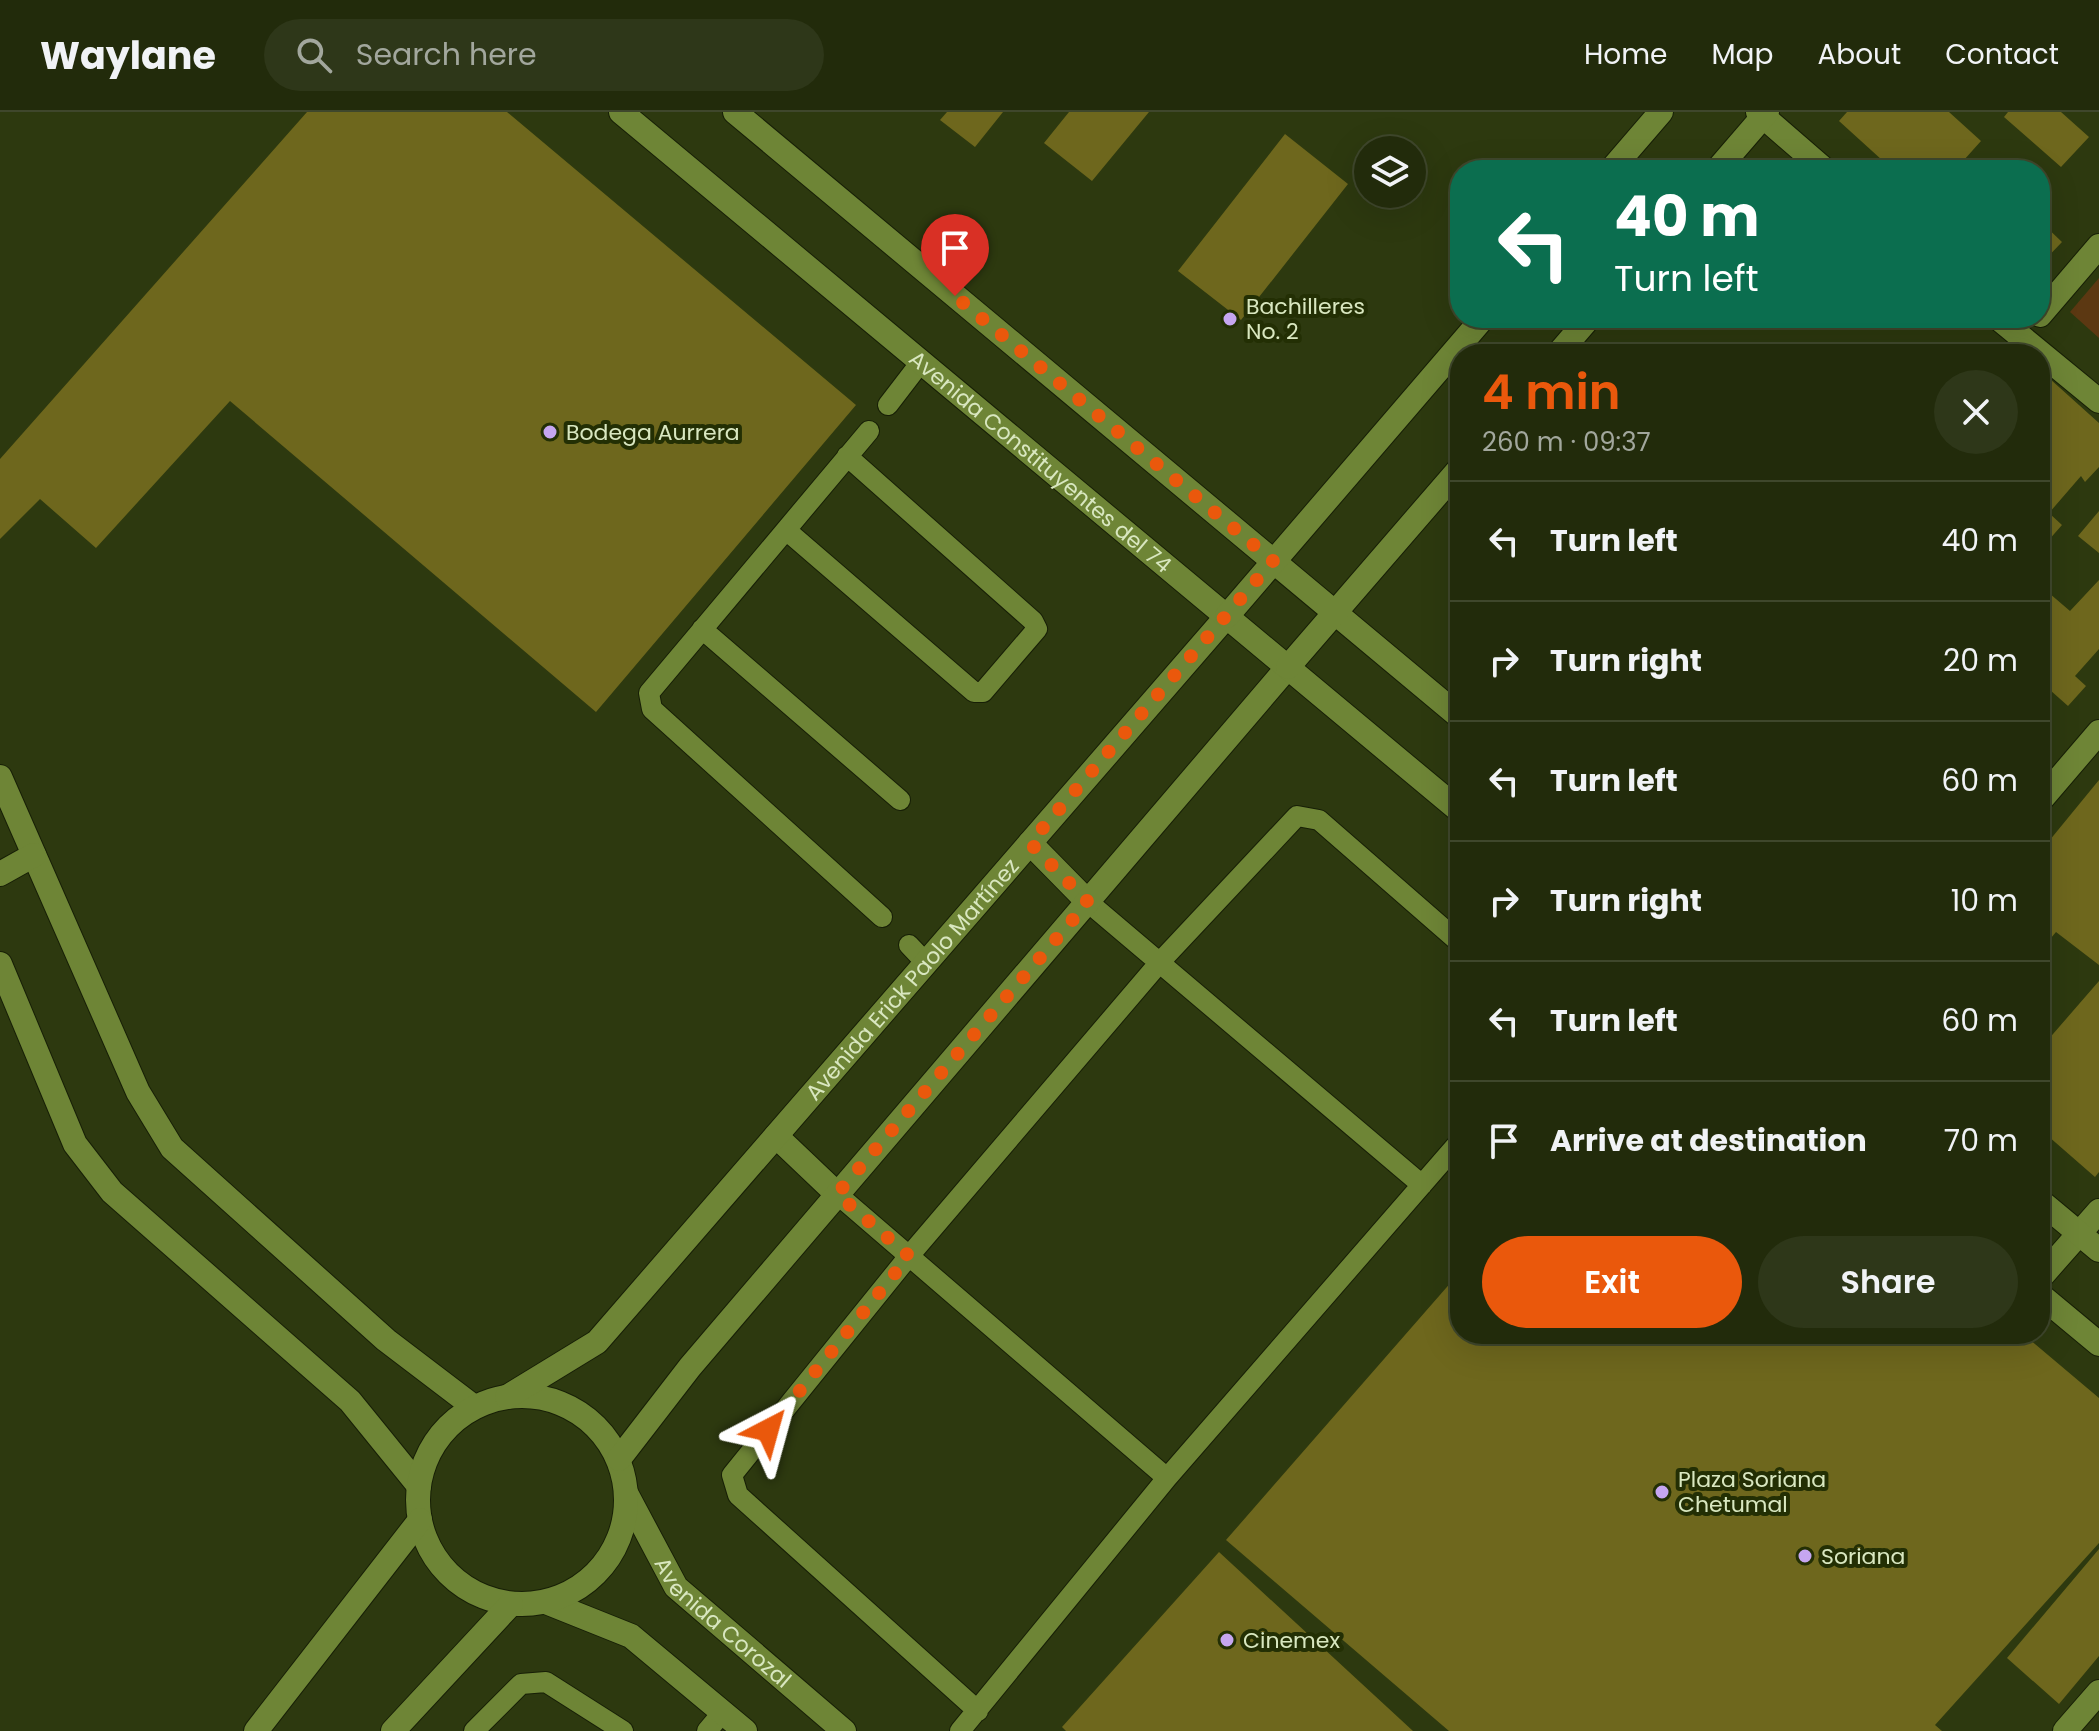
<!DOCTYPE html>
<html lang="en">
<head>
<meta charset="utf-8">
<style>
  :root { --surface:#222b0b; --page:#2e3719; --text:#f1f3f6; --muted:#a2a79d; --line:#3f472c; --accent:#ea580c }
  body { margin:0; font-family:Poppins,sans-serif; background:var(--page); color:var(--text); height:100vh; display:flex; flex-direction:column; font-size:30px; white-space:nowrap }
  * { box-sizing:border-box; margin:0 }
  p { font-size:26px; color:var(--muted) }
  .icon { flex:none; width:44px; height:44px; fill:none; stroke:currentColor; stroke-width:2; stroke-linecap:round; stroke-linejoin:round }
  .map { position:relative; flex:1; overflow:hidden }
  .side { position:absolute; left:1450px; top:232px; width:600px; height:1000px; display:flex; flex-direction:column; background:var(--surface); border-radius:32px; box-shadow:0 8px 32px #0002,0 0 0 2px var(--line) }
  .side>* { flex:none }
  .guide { position:absolute; left:1450px; top:48px; width:600px; height:168px; border-radius:32px; box-shadow:0 8px 32px #0002,0 0 0 2px var(--line); background:#0b6e4f; color:#fff; overflow:hidden }
  .buttons { position:absolute; left:1354px; top:24px; display:grid; gap:16px }
  .buttons a { display:grid; place-items:center; width:72px; height:72px; border-radius:50%; background:var(--surface); box-shadow:0 8px 32px #0002,0 0 0 2px var(--line); font-size:40px }
  .pin { position:absolute; display:grid; place-items:center; width:68px; height:68px; color:#fff; margin:-82px -34px; border-radius:50% 50% 50% 0; rotate:-45deg; box-shadow:0 0 8px #0007 }
  .pin .icon { rotate:45deg }
  .me { position:absolute; width:88px; margin:-44px; rotate:39deg; stroke-linejoin:round; filter:drop-shadow(0 0 6px #0008) }
  .turn { display:flex; align-items:center; gap:28px; height:168px; padding:0 32px; font-size:36px }
  .turn .icon { width:104px; height:104px; stroke-width:2.5 }
  .turn b { display:block; font-size:56px; line-height:68px }
  .round { display:grid; place-items:center; flex:none; width:84px; height:84px; border-radius:42px; background:var(--page) }
  .summary { display:flex; align-items:center; justify-content:space-between; height:136px; padding:0 32px }
  h1 { font-size:48px; font-weight:600; line-height:60px; color:var(--accent) }
  .button { display:flex; gap:16px; margin-top:auto; padding:16px 32px }
  .button a { flex:1; height:92px; border-radius:48px; background:var(--accent); color:#fff; font-size:32px; font-weight:600; line-height:92px; text-align:center }
  .button a+a { background:var(--page); color:var(--text) }
  ul { padding:0; list-style:none }
  li { display:flex; align-items:center; gap:24px; height:120px; padding:0 32px; border-top:2px solid var(--line) }
  li div { flex:1 }
  li b { display:block; font-size:30px }
  li em { font-style:normal }
  header { display:flex; align-items:center; gap:48px; box-sizing:border-box; height:112px; padding:0 40px; background:var(--surface); border-bottom:2px solid var(--line) }
  header strong { font-size:38px }
  nav { display:flex; gap:44px; margin-inline-start:auto; font-size:28px }
  .search { width:560px; height:72px; background:var(--page); display:flex; align-items:center; gap:20px; box-sizing:border-box; padding:0 28px; border-radius:44px; color:var(--muted); font-size:30px }
  .map>svg:first-child { display:block }
  .green { fill:#5c3812 }
  .building { fill:#6e671d }
  .lines { fill:none; stroke-linecap:round; stroke-linejoin:round }
  .service-casing { stroke:#171f06; stroke-width:22 }
  .minor-casing { stroke:#171f06; stroke-width:26 }
  .tertiary-casing { stroke:#171f06; stroke-width:26 }
  .secondary-casing { stroke:#171f06; stroke-width:26 }
  .service { stroke:#6e8536; stroke-width:20 }
  .minor { stroke:#6e8536; stroke-width:24 }
  .tertiary { stroke:#6e8536; stroke-width:24 }
  .secondary { stroke:#6e8536; stroke-width:24 }
  .route { stroke:#ea580c; stroke-width:14; stroke-dasharray:0 25.2 }
  .poi-dot { fill:#c6a6f0; stroke:#232f04; stroke-width:3 }
  .labels { text-anchor:middle; stroke-width:8; stroke-linejoin:round; paint-order:stroke }
  .poi-label { font-size:22px; fill:#d9e7c0; stroke:#232f04; text-anchor:start }
  .street-label { font-size:22px; fill:#d9e7c0; stroke:#232f04 }
</style>
</head>
<body>
<header>
<strong>Waylane</strong>
<div class="search"><svg class="icon" aria-label="search" viewBox="0 0 24 24"><circle cx="10" cy="10" r="6"/><path d="M15 15l6 6"/></svg>Search here</div>
<nav><a>Home</a><a>Map</a><a>About</a><a>Contact</a></nav>
</header>
<div class="map">
<svg width="2099" height="1619" viewBox="0 0 2099 1619">
  <rect width="100%" height="100%" fill="#2d390f"/>
  <path class="green" d="M2099,166V226L2070,200Z"/>
  <path class="building" d="M307,0H507L856,293L596,600L230,289L96,436L40,387L0,427V347Z
    M947,0H1003L975,35L940,8Z
    M1069,0H1149L1092,69L1044,31Z
    M1847,0H1949L1981,29L1955,58H1893L1839,9Z
    M2008,0H2061L2089,25L2061,55L2004,5Z
    M1285,22L1348,72L1241,208L1178,159Z
    M2040,109L2062,130L2040,153Z
    M2040,258L2099,311V355L2085,370L2081,364L2049,401L2062,413L2040,438Z
    M2099,399V441L2078,424Z
    M2099,468V537L2075,564L2086,574L2068,594L2050,578L2040,585V477L2042,475L2070,499Z
    M2099,668V853L2056,820L2040,839V740Z
    M2099,869V1060L2095,1065L2040,1017V937Z
    M1460,1160V1222H2023L2099,1286V1431L1935,1613L1942,1619H1449L1226,1428Z
    M2099,1437V1544L2059,1592L2007,1546Z
    M1219,1440L1413,1619H1066L1062,1615Z"/>
  <g class="lines">
    <defs>
      <path id="service" d="M888,293L921,250
        M869,319L649,581L652,597L882,805
        M786,418L974,580H983L1037,517L1033,509L847,344
        M702,517L900,688
        M1088,790L1422,1073
        M909,833L926,851
        M837,1082L1167,1366
        M978,1599L738,1383L732,1363L909,1144L1160,850L1297,704L1319,708L1460,831
        M474,1619L521,1572L546,1570L623,1619
        M707,1619L723,1600
        M960,1619L1167,1366L1460,1029"/>
      <g id="minor">
        <path d="M1758,0L1825,58"/>
        <path d="M2040,203L2099,134"/>
        <path d="M1998,206L2099,289"/>
        <path d="M0,665L138,980L172,1036L386,1228L474,1295"/>
        <path d="M2040,689L2099,620"/>
        <path d="M0,762L34,743"/>
        <path d="M0,852L75,1032L112,1080L350,1289L419,1374"/>
        <path d="M2040,1166L2099,1099"/>
        <path id="s1" d="M627,1383L676,1475L844,1619"/>
        <path d="M546,1490L631,1524L745,1619"/>
        <path d="M2065,1619L2099,1580"/>
      </g>
      <g id="tertiary">
        <path d="M1030,731L1088,790"/>
        <path d="M776,1024L837,1082"/>
        <circle cx="522" cy="1388" r="104"/>
        <path id="s2" d="M507,1285L597,1230L1227,504"/>
        <path d="M619,1347L690,1255L1288,555"/>
        <path d="M256,1619L420,1408"/>
        <path d="M393,1619L511,1492"/>
      </g>
      <g id="secondary">
        <path id="s3" d="M621,0L1460,699"/>
        <path d="M735,0L1460,605"/>
        <path d="M1611,58L1661,0"/>
        <path d="M1717,58L1767,0"/>
        <path d="M1558,242L1589,206"/>
        <path d="M1227,504L1483,206"/>
        <path d="M1288,555L1460,356"/>
        <path d="M2040,1089L2099,1138"/>
        <path d="M2040,1183L2099,1232"/>
      </g>
    </defs>
    <use href="#service" class="service-casing"/>
    <use href="#minor" class="minor-casing"/>
    <use href="#tertiary" class="tertiary-casing"/>
    <use href="#secondary" class="secondary-casing"/>
    <use href="#service" class="service"/>
    <use href="#minor" class="minor"/>
    <use href="#tertiary" class="tertiary"/>
    <use href="#secondary" class="secondary"/>
  </g>
  <g class="lines">
    <path class="route" d="M768,1318L909,1144L837,1082L1088,790L1030,731L1273,449L955,184"/>
  </g>
  <g class="poi-dot">
    <circle cx="1230" cy="207" r="8"/>
    <circle cx="550" cy="320" r="8"/>
    <circle cx="1662" cy="1380" r="8"/>
    <circle cx="1805" cy="1444" r="8"/>
    <circle cx="1227" cy="1528" r="8"/>
  </g>
  <g class="labels">
    <g class="poi-label">
      <text x="1246" y="202">Bachilleres<tspan x="1246" dy="25">No. 2</tspan></text>
      <text x="566" y="328">Bodega Aurrera</text>
      <text x="1678" y="1375">Plaza Soriana<tspan x="1678" dy="25">Chetumal</tspan></text>
      <text x="1821" y="1452">Soriana</text>
      <text x="1243" y="1536">Cinemex</text>
    </g>
    <g class="street-label">
      <text dy="8" stroke="none"><textPath href="#s3" startOffset="546">Avenida Constituyentes del 74</textPath></text>
      <text dy="8" stroke="none"><textPath href="#s2" startOffset="586">Avenida Erick Paolo Martínez</textPath></text>
      <text dy="8" stroke="none"><textPath href="#s1" startOffset="162">Avenida Corozal</textPath></text>
    </g>
  </g>
</svg>
<div class="buttons">
<a><svg class="icon" aria-label="layers" viewBox="0 0 24 24"><path d="M12 4l9 5-9 5-9-5zM3 14l9 5 9-5"/></svg></a>
</div>
<div class="pin" style="left:955px;top:184px;background:#d93025"><svg class="icon" aria-label="arrive" viewBox="0 0 24 24"><path d="M6 21V4h12l-3 4 3 4H6"/></svg></div>
<svg class="me" style="left:768px;top:1318px" viewBox="-20 -20 40 40"><path d="M0-17L14 15 0 8-14 15z" fill="#ea580c" stroke="#fff" stroke-width="4"/></svg>
<div class="guide">
<div class="turn"><svg class="icon" aria-label="left" viewBox="0 0 24 24"><path d="M17 20v-9H6M10 6l-5 5 5 5"/></svg><div><b>40 m</b>Turn left</div></div>
</div>
<section class="side">
<div class="summary"><div><h1>4 min</h1><p>260 m · 09:37</p></div><a class="round"><svg class="icon" aria-label="close" viewBox="0 0 24 24"><path d="M6 6l12 12M18 6L6 18"/></svg></a></div>
<ul>
<li><svg class="icon" aria-label="left" viewBox="0 0 24 24"><path d="M17 20v-9H6M10 6l-5 5 5 5"/></svg><div><b>Turn left</b></div><em>40 m</em></li>
<li><svg class="icon" aria-label="right" viewBox="0 0 24 24"><path d="M7 20v-9h11M14 6l5 5-5 5"/></svg><div><b>Turn right</b></div><em>20 m</em></li>
<li><svg class="icon" aria-label="left" viewBox="0 0 24 24"><path d="M17 20v-9H6M10 6l-5 5 5 5"/></svg><div><b>Turn left</b></div><em>60 m</em></li>
<li><svg class="icon" aria-label="right" viewBox="0 0 24 24"><path d="M7 20v-9h11M14 6l5 5-5 5"/></svg><div><b>Turn right</b></div><em>10 m</em></li>
<li><svg class="icon" aria-label="left" viewBox="0 0 24 24"><path d="M17 20v-9H6M10 6l-5 5 5 5"/></svg><div><b>Turn left</b></div><em>60 m</em></li>
<li><svg class="icon" aria-label="arrive" viewBox="0 0 24 24"><path d="M6 21V4h12l-3 4 3 4H6"/></svg><div><b>Arrive at destination</b></div><em>70 m</em></li>
</ul>
<div class="button"><a>Exit</a><a>Share</a></div>
</section>
</div>
</body>
</html>
